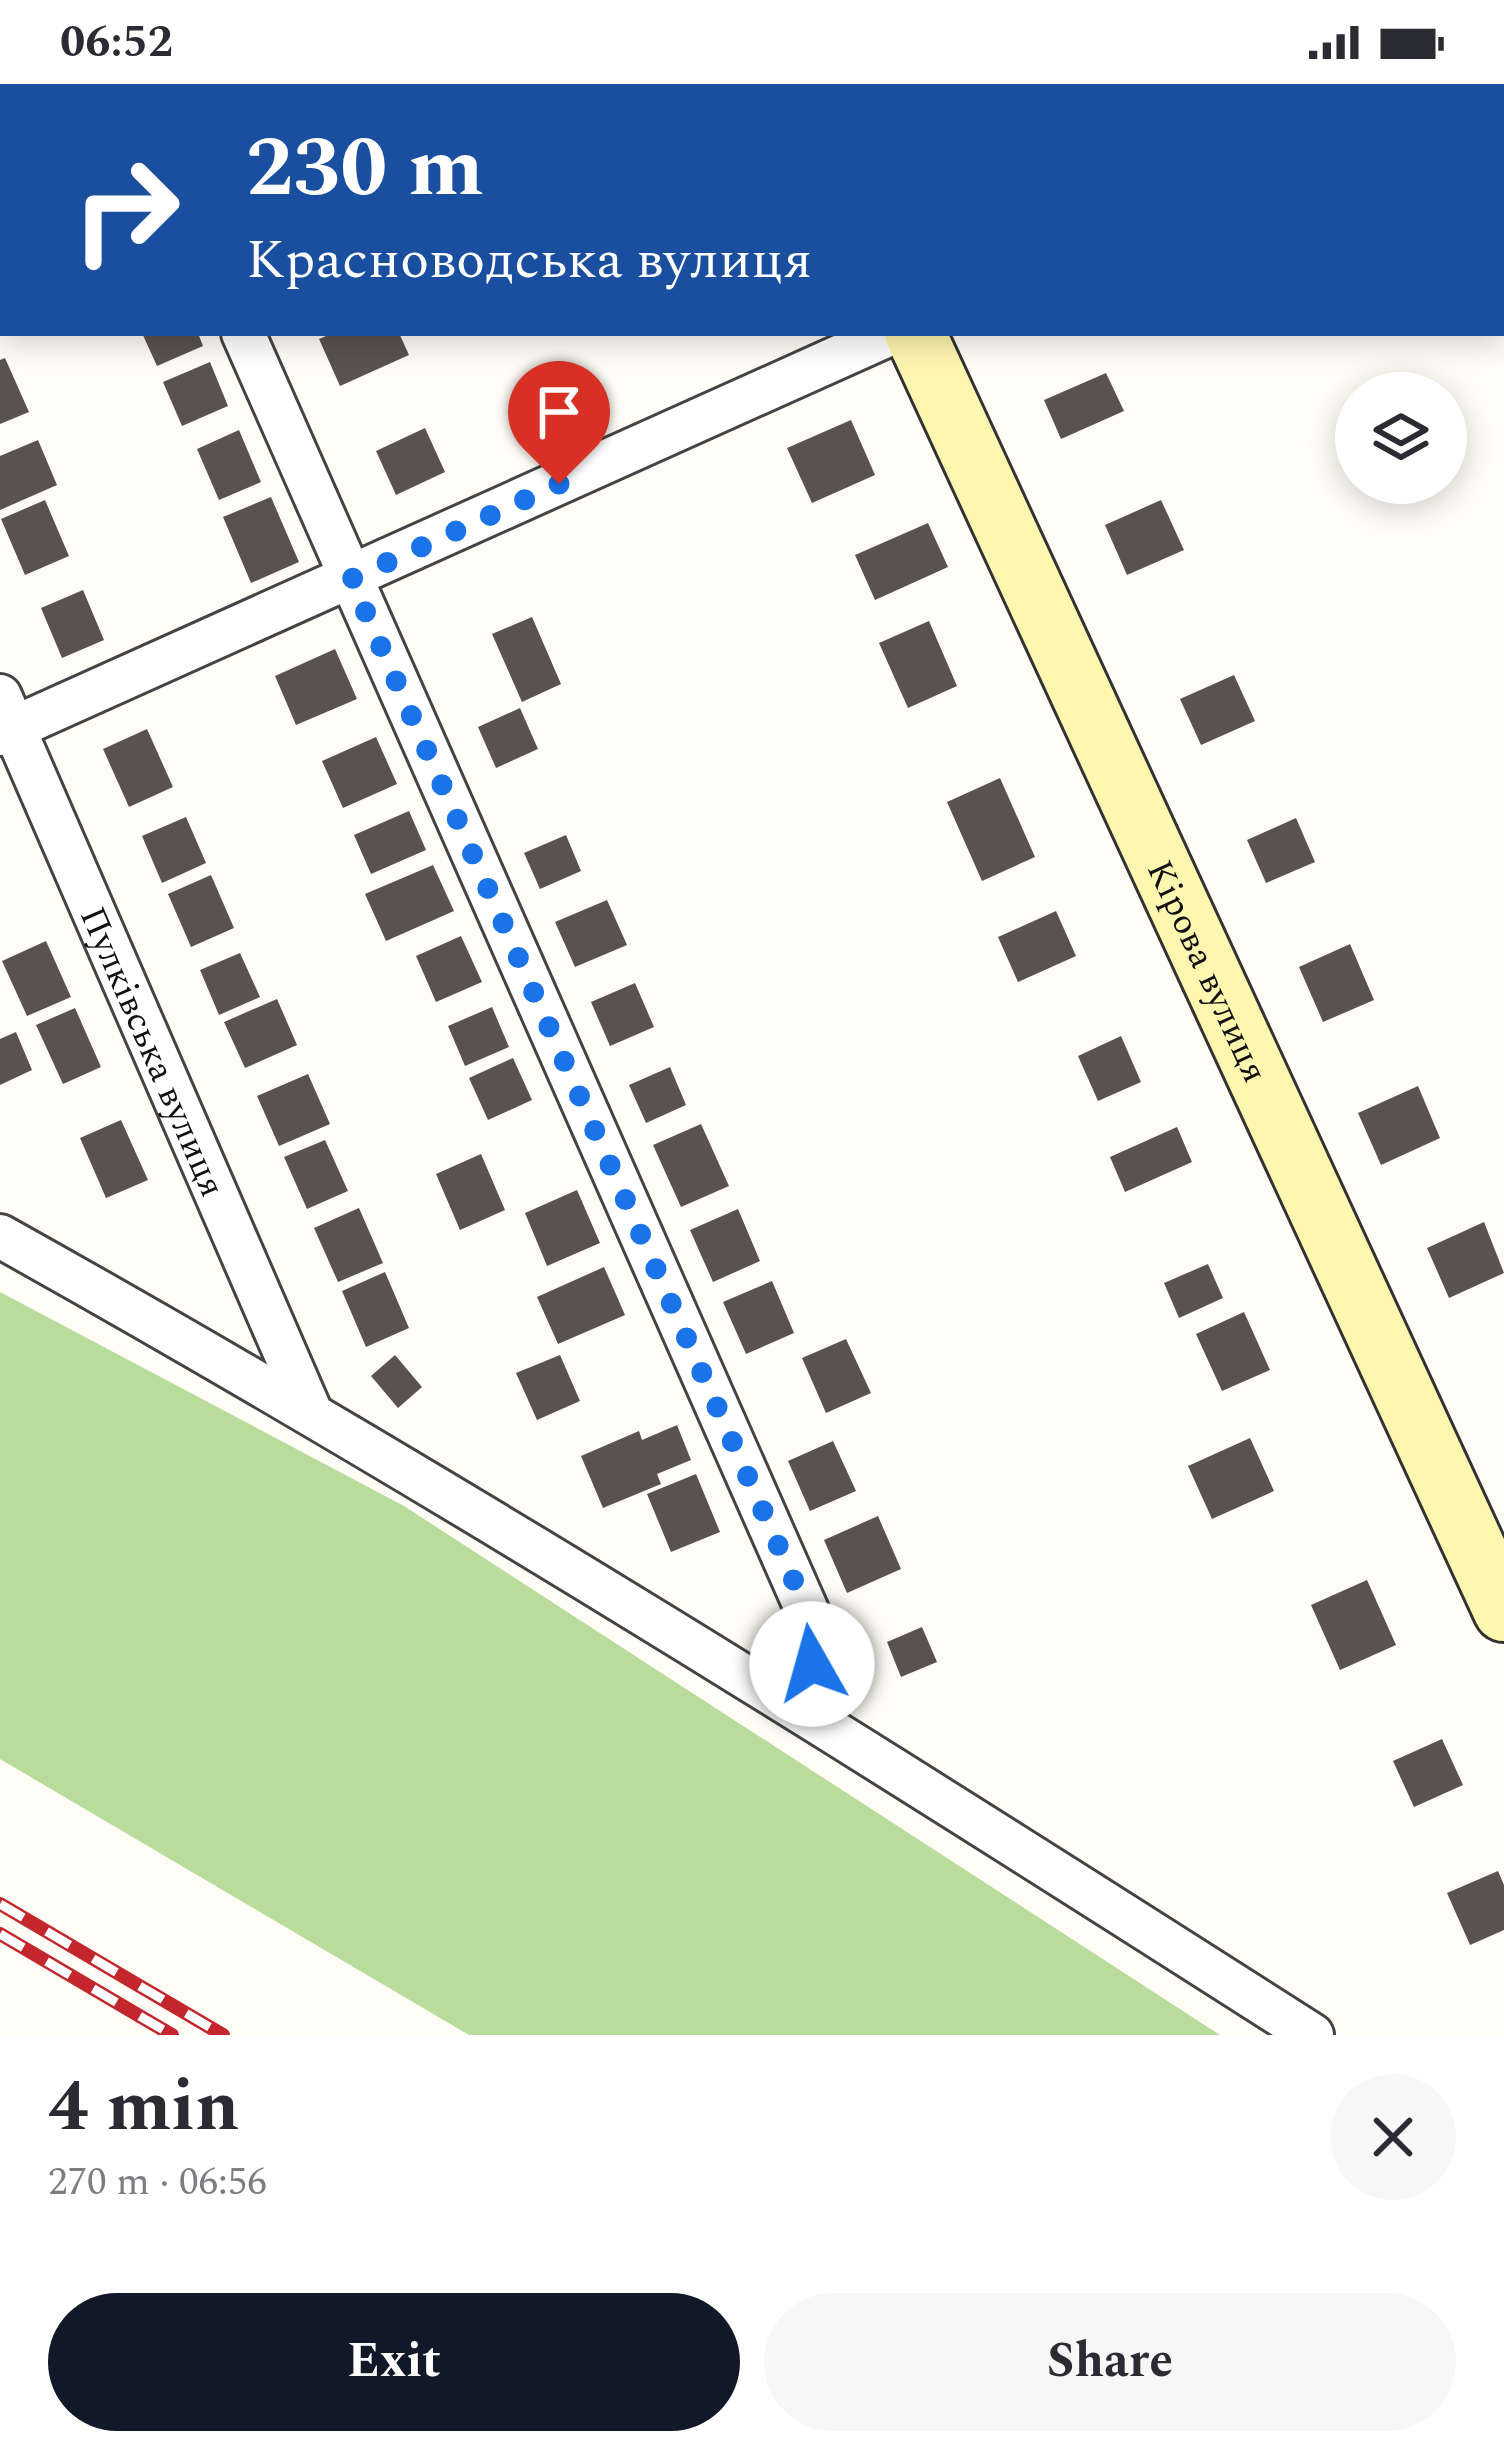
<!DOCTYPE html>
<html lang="en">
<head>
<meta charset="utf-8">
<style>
  :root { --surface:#fff; --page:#f7f7f7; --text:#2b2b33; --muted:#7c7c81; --accent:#111827 }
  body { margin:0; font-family:Spectral,serif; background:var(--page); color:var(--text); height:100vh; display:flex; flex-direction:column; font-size:45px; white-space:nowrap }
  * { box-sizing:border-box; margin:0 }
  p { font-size:39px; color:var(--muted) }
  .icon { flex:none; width:66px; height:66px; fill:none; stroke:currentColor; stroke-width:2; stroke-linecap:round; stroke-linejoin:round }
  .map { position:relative; height:1951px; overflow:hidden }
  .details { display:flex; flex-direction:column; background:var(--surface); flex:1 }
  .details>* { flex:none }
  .banner { position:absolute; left:0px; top:0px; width:1506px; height:252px; box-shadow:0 6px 30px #0003; background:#1a4fa0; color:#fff; overflow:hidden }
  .controls { position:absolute; left:1335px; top:288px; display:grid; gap:24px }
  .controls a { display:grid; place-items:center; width:132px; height:132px; border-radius:50%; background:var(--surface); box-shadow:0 6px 30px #0003; font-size:60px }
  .pin { position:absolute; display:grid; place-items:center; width:102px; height:102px; color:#fff; margin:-123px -51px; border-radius:50% 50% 50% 0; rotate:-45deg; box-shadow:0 0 12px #0007 }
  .pin .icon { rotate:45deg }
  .me { position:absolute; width:132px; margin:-66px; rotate:353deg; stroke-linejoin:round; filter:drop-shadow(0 0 9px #0008) }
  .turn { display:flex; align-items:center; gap:42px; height:252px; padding:0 48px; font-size:54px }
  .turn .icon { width:156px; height:156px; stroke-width:2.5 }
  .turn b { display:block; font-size:84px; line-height:102px }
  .round { display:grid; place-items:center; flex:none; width:126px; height:126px; border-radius:63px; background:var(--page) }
  .summary { display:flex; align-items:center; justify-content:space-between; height:204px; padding:0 48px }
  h1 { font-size:72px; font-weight:700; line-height:90px }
  .button { display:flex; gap:24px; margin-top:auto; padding:24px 48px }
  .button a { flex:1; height:138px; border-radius:72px; background:var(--accent); color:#fff; font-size:48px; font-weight:700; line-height:138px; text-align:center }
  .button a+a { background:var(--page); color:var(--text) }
  .status { display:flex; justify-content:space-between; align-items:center; height:84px; padding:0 60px; background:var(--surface); direction:ltr }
  .status svg { height:33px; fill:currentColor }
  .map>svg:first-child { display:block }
  .forest { fill:#b9dc9c }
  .building { fill:#5a524d }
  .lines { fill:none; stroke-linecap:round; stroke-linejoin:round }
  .street-casing { stroke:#444; stroke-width:48 }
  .secondary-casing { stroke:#333; stroke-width:66 }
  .street { stroke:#fff; stroke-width:42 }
  .secondary { stroke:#fff6b0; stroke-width:60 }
  .rail-casing { stroke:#c4262e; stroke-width:14 }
  .rail { stroke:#fff; stroke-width:9; stroke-dasharray:27; stroke-linecap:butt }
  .route { stroke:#1a73e8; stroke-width:21; stroke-dasharray:0 37.8 }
  .labels { text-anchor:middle; stroke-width:12; stroke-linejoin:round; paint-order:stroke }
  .street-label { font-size:36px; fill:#111; stroke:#fff }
</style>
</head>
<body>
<div class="status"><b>06:52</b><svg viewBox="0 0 49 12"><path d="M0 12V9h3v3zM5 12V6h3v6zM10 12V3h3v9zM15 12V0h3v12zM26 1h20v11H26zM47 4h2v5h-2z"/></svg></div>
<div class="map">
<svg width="1504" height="1951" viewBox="0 0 1504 1951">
  <rect width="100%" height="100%" fill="#fffdf5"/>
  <path class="forest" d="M0,1208L404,1422L1220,1951H469L0,1675Z"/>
  <path class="building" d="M142,249H198L203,262L157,282Z
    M333,249H399L409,271L340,302L319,255Z
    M5,274L29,328L0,340V276Z
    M210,278L228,322L182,342L163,298Z
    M1106,289L1124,327L1061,355L1044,316Z
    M851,336L875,391L812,419L787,364Z
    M425,344L445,388L396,411L376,367Z
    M239,346L261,398L219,416L197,365Z
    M38,356L57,401L0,426V372Z
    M271,413L299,478L251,499L223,433Z
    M45,416L69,472L25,491L1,435Z
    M1161,416L1184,466L1127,491L1105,441Z
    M928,439L948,483L875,516L855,471Z
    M83,506L104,556L62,574L41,524Z
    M532,533L561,600L522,618L492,550Z
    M929,537L957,602L908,624L879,559Z
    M335,565L357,615L296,641L275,592Z
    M1234,591L1255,637L1201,661L1180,615Z
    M520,624L538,665L496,684L478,643Z
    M147,645L173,703L129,723L103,665Z
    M376,653L397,700L343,724L322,677Z
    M1000,694L1035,773L982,797L947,718Z
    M409,727L426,766L371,790L354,751Z
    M186,733L206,779L162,799L142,752Z
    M1296,734L1315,778L1266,799L1247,756Z
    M566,751L581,787L540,805L524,769Z
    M433,781L454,827L386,857L365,810Z
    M211,791L234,844L191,863L168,810Z
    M607,816L627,861L575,883L555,838Z
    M1056,827L1076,872L1018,898L998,853Z
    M461,852L482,898L436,918L416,872Z
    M46,857L71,913L27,932L2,877Z
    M1350,860L1374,916L1323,938L1299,883Z
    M240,869L260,913L219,931L200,886Z
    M635,899L654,943L610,962L591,918Z
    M277,915L297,961L245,984L224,938Z
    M492,923L509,963L465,982L448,942Z
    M75,924L101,983L63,1000L36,941Z
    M16,948L32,986L0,1001V955Z
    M1121,952L1141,998L1098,1017L1078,972Z
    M513,974L532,1016L488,1036L469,994Z
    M670,983L686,1021L646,1039L629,1001Z
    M308,990L330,1040L279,1062L257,1012Z
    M1418,1002L1440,1054L1381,1081L1358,1029Z
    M121,1036L148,1096L106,1114L80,1054Z
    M701,1040L729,1102L681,1123L653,1061Z
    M1177,1043L1192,1078L1125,1108L1110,1073Z
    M325,1056L348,1107L307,1125L284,1073Z
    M481,1070L505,1126L460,1146L436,1090Z
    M577,1106L600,1159L547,1182L525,1129Z
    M359,1124L383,1179L338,1198L314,1144Z
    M738,1125L760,1177L713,1198L690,1146Z
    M1484,1138L1504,1189L1449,1214L1427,1164Z
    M1208,1180L1223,1214L1179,1234L1164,1199Z
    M604,1183L625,1231L558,1260L537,1213Z
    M385,1188L409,1244L366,1263L342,1207Z
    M772,1197L794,1249L746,1270L723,1218Z
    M1244,1228L1270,1286L1222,1307L1196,1250Z
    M846,1255L871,1309L826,1329L802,1274Z
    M395,1271L422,1303L398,1324L371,1292Z
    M560,1271L580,1317L537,1336L516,1289Z
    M677,1341L691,1376L657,1390L661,1400L603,1424L581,1372L639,1347L642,1356Z
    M1250,1354L1274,1407L1212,1435L1188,1382Z
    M833,1357L856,1407L810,1427L788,1377Z
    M696,1390L720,1448L671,1468L647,1410Z
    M878,1432L901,1485L847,1509L824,1456Z
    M1367,1496L1396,1561L1340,1586L1311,1521Z
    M922,1543L937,1578L901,1593L887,1558Z
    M1442,1655L1463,1701L1414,1723L1393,1677Z
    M1498,1787L1504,1801V1846L1470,1861L1447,1809Z"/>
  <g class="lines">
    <defs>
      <g id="street">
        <path d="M133,0L134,3"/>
        <path d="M1458,3L1465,0"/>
        <path d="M1503,22L1504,24"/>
        <path d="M243,249L809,1531L812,1580L795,1620"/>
        <path id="s1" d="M0,612L309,1324"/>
        <path d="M0,650L892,249"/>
        <path d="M0,1152C448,1402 880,1675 1312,1951"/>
      </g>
      <g id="secondary">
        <path d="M803,0L804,3"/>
        <path id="s2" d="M915,249L1504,1527"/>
      </g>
    </defs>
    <use href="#street" class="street-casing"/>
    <use href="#secondary" class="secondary-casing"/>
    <use href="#street" class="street"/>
    <use href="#secondary" class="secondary"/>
    <defs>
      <path id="rail" d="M0,1820L223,1951
        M0,1850L172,1951"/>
    </defs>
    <use href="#rail" class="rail-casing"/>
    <use href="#rail" class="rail"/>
  </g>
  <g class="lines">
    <path class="route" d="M559,400L351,495L809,1531L812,1580"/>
  </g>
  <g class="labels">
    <g class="street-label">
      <text dy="13" stroke="none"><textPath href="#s2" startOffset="702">Кірова вулиця</textPath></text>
      <text dy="13" stroke="none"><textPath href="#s1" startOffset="387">Пулківська вулиця</textPath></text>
    </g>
  </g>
</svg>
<div class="controls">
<a><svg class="icon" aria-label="layers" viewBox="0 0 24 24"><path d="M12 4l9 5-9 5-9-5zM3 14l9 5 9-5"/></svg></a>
</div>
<div class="pin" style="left:559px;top:400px;background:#d93025"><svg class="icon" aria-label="arrive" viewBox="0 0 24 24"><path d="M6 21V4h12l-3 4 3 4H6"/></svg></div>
<svg class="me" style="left:812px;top:1580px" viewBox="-20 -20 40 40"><circle r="19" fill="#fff"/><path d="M0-13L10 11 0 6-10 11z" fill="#1a73e8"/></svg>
<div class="banner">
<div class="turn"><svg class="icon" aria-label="right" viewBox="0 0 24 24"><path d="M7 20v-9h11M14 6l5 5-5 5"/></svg><div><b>230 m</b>Красноводська вулиця</div></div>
</div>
</div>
<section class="details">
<div class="summary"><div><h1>4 min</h1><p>270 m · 06:56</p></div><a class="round"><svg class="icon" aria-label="close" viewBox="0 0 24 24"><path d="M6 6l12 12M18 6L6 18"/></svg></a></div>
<div class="button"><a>Exit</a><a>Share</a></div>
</section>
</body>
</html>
